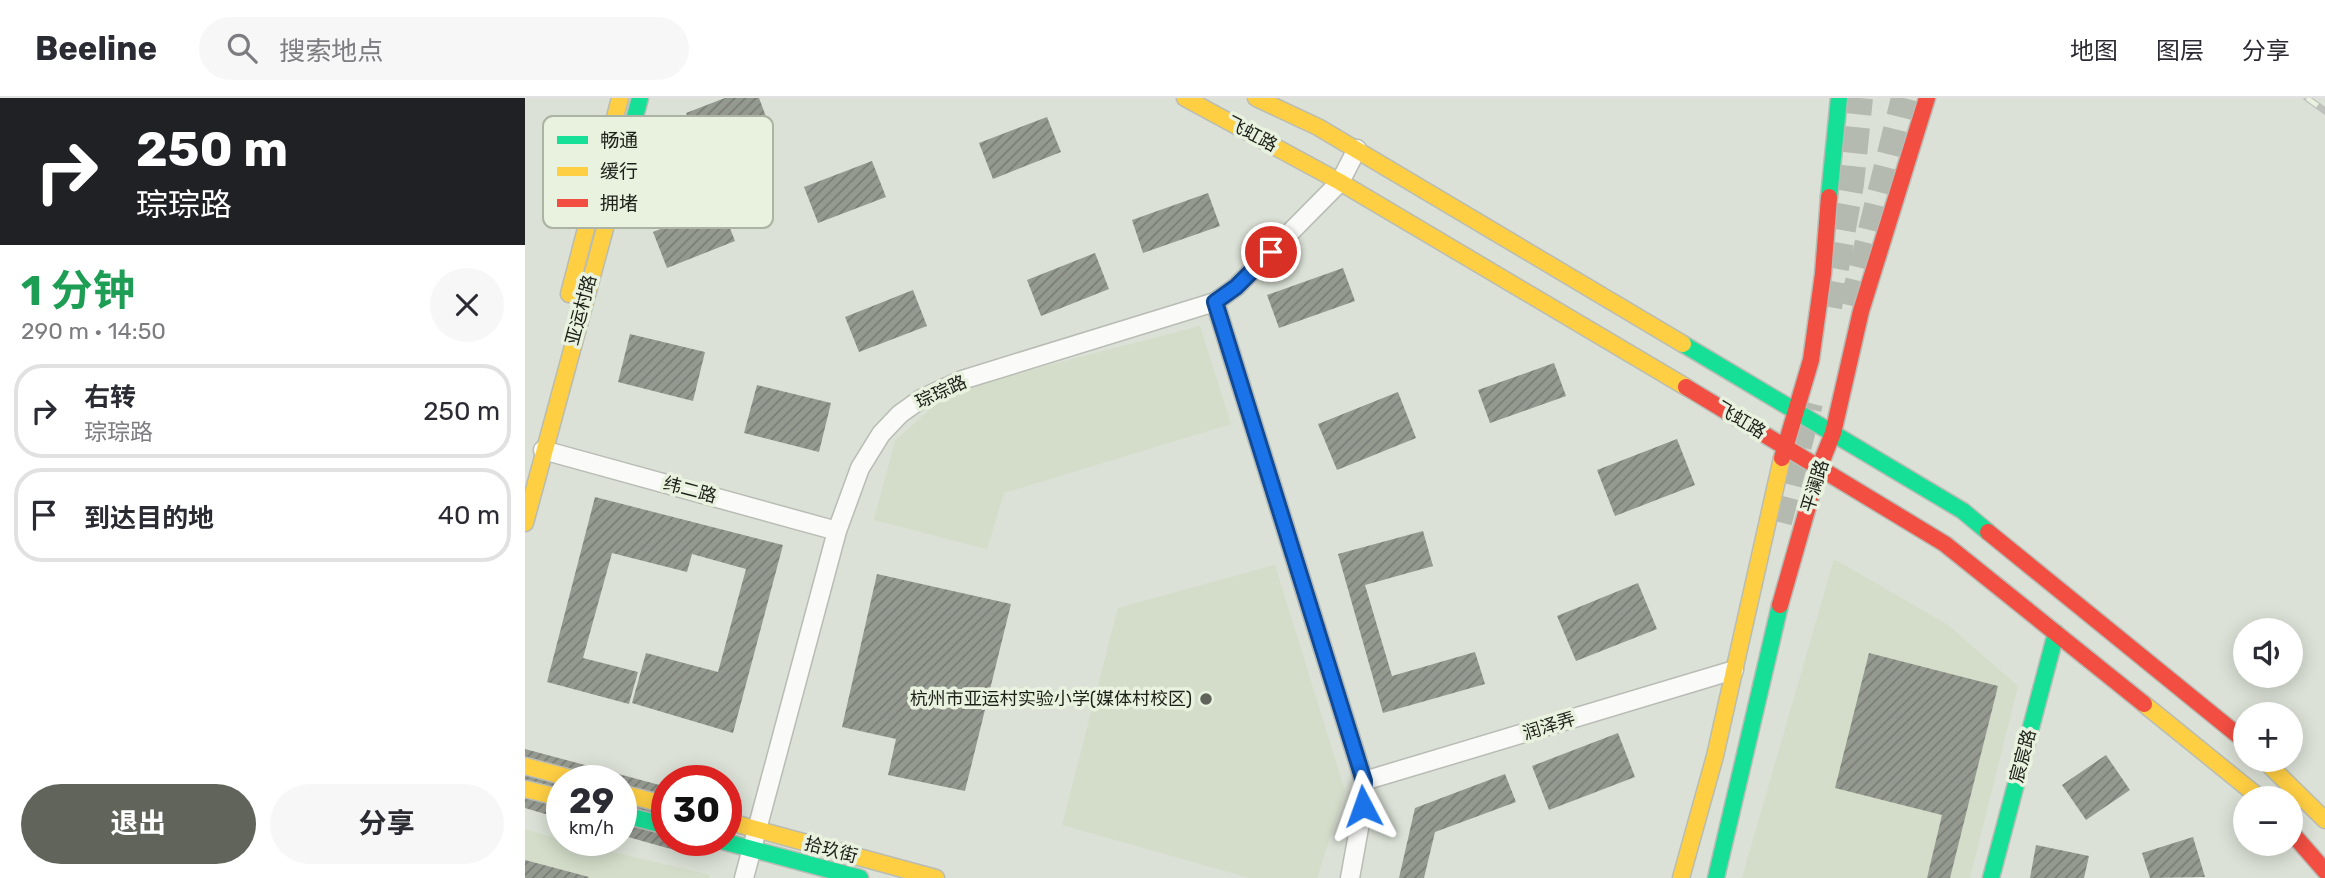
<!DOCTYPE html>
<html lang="zh">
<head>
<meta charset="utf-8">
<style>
  :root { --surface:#fff; --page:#f7f7f7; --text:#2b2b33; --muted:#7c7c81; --line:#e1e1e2; --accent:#60645b }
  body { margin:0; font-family:Rubik,"Noto Sans SC",sans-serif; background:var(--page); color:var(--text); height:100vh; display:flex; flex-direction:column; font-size:26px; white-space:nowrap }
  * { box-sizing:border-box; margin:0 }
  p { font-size:23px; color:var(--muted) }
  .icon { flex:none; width:38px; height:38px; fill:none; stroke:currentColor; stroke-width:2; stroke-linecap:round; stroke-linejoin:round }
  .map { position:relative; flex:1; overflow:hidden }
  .details { display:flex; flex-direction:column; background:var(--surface); width:525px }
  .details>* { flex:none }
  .banner { background:#202124; color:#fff; overflow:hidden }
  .fabs { position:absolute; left:1708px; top:520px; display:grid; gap:14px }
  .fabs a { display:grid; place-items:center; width:70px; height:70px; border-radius:50%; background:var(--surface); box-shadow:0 4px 18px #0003; font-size:35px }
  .speed { position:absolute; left:21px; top:667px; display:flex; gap:14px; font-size:35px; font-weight:700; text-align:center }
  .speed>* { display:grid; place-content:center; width:91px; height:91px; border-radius:50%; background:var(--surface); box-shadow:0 4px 18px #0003; line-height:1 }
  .speed small { font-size:18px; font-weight:400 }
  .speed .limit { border:10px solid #d22; background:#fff; color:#111 }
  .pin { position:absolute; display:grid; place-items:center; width:60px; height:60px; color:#fff; margin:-30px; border:4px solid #fff; border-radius:50%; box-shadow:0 2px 7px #0007 }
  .me { position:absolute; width:77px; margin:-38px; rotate:356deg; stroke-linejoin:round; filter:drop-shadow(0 0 5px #0008) }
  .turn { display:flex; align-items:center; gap:24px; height:147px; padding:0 21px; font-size:32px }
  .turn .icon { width:91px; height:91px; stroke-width:2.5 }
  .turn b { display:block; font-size:49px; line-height:60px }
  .round { display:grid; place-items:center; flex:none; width:74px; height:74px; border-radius:37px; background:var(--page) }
  .overview { display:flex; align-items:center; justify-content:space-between; height:119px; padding:0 21px }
  h1 { font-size:42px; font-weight:700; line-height:52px; color:#1e9e55 }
  .cta { display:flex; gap:14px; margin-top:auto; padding:14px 21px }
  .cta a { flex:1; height:80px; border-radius:42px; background:var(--accent); color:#fff; font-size:28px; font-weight:700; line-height:80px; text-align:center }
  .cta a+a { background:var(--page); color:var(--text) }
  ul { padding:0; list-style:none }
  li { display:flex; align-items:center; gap:21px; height:94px; margin:0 14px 10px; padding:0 7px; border:4px solid var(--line); border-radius:28px }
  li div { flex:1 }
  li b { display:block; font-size:26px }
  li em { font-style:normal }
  header { display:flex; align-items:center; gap:42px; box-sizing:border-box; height:98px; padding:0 35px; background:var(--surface); border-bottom:2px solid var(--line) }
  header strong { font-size:33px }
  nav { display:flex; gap:38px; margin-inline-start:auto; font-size:24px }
  .search { width:490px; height:63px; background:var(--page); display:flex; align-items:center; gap:18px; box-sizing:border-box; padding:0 24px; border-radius:38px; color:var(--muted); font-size:26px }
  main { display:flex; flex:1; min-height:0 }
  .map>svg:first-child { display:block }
  .built { fill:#d3ddc9 }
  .building { fill:url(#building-hatch) }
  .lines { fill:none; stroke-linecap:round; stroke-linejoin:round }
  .primary-tunnel { stroke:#b5bab0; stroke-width:26; stroke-dasharray:26 13; stroke-linecap:butt }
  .street-casing { stroke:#b8bcb4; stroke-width:21 }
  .fast-casing { stroke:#b8bcb4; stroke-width:19 }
  .slow-casing { stroke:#b8bcb4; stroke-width:19 }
  .jam-casing { stroke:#b8bcb4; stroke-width:19 }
  .street { stroke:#fafaf9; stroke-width:18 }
  .fast { stroke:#16e098; stroke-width:16 }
  .slow { stroke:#ffcf43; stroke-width:16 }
  .jam { stroke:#f24e42; stroke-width:16 }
  .rail-casing { stroke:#bfc1bd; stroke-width:7 }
  .rail { stroke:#e8f2df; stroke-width:4.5; stroke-dasharray:13; stroke-linecap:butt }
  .route-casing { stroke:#114b97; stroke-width:18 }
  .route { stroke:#1a73e8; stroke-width:12 }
  .poi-dot { fill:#60645b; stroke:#e8f2df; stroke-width:2.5 }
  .labels { text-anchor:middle; stroke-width:7; stroke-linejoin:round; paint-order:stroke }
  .street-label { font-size:18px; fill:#1d2019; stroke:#e8f2df }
  .poi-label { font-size:18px; fill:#1d2019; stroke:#e8f2df; text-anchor:end }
  .key { fill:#e8f2df; stroke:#abb3a4; stroke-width:2 }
  .key-label { font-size:19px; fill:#1d2019 }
</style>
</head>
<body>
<header>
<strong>Beeline</strong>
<div class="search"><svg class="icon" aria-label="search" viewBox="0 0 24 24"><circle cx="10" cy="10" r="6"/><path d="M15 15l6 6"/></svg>搜索地点</div>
<nav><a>地图</a><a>图层</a><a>分享</a></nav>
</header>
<main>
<section class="details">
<div class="banner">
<div class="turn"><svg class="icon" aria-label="right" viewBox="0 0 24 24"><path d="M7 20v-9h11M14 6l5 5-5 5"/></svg><div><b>250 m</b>琮琮路</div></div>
</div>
<div class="overview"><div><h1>1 分钟</h1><p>290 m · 14:50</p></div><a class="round"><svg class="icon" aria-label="close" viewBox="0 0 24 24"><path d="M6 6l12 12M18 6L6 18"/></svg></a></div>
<ul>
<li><svg class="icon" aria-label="right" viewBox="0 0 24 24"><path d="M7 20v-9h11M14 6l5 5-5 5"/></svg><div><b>右转</b><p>琮琮路</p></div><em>250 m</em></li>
<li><svg class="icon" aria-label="arrive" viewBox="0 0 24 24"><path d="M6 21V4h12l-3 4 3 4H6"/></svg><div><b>到达目的地</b></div><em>40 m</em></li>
</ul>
<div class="cta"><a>退出</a><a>分享</a></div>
</section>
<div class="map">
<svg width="1800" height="780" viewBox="0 0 1800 780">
  <defs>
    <pattern id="building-hatch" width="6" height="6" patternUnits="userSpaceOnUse" patternTransform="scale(1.75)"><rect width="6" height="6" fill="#959a91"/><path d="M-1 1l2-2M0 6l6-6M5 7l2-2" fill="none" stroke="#797d76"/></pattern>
  </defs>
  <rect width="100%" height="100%" fill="#dbe1d6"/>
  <path class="built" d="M675,228L706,326L479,395L462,451L349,422L370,343L425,293Z
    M1309,461L1423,527L1493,588L1445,780H1217Z
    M750,467L820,693L792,780H725L537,727L593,510Z
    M0,731L37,742L185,777L184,780H0Z"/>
  <path class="building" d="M200,0H234L243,24L175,51L161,15Z
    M522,19L536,54L468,81L454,45Z
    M347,63L361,99L293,125L279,89Z
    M683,95L695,128L618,155L607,122Z
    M196,107L210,143L142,170L128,134Z
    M570,155L584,191L516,218L502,182Z
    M818,170L830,203L754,230L742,197Z
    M388,192L402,228L334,254L320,219Z
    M105,236L180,254L168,303L93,284Z
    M1029,265L1041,298L965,325L953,292Z
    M232,287L306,305L294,354L219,335Z
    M873,294L891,340L812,372L793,326Z
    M1152,341L1170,387L1090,418L1072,372Z
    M70,399L258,447L208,635L107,605L121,555L193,574L221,471L167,456L162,474L87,455L58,560L113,574L104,606L22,584Z
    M898,433L908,468L840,487L867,578L950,554L960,586L858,615L813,456Z
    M352,476L486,506L440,693L363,677L371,641L317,629Z
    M1113,485L1132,531L1051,563L1032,518Z
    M1344,555L1473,588L1425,780H1402L1417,717L1310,690Z
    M1093,635L1110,679L1024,712L1007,668Z
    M0,651L142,689V742H156L153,753L96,737V682H37V721L0,710Z
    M1581,657L1605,692L1561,722L1537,687Z
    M980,676L991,704L910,734L899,780H874L890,710Z
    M1668,739L1680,779L1625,780L1617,755Z
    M1511,747L1564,758L1559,780H1505Z
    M0,762L64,779L63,780H0Z"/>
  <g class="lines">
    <path class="primary-tunnel" d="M1327,208L1379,0
      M1304,209L1326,86L1335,0
      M1254,424L1285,305"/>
    <defs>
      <path id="street" d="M690,204L839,683L838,708L825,780
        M18,352L312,433
        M839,683L1209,572
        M219,780L312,433L335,370L356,336L375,316L396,301L437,282L690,204L711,189L815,84L832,51"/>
      <path id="fast" d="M1304,99L1314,0
        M82,123L115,0
        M1158,246L1438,413L1463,434
        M96,716L142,728
        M193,742L335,780
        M1191,780L1255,507
        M1466,780L1531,535"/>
      <path id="slow" d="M660,0L815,84L1161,289
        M731,0L793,29L1158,246
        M44,196L95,0
        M0,425L82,123
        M1619,606L1735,700
        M1739,662L1800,722
        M0,668L53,682
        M0,691L37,700
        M96,695L142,707
        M201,723L411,780
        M1156,780L1190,658L1257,360"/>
      <path id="jam" d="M1161,289L1420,446L1619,606
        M1257,360L1286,262L1298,176L1304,99
        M1463,434L1720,643
        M1255,507L1294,370L1308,335L1336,213L1402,0
        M1766,734L1800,773"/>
    </defs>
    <use href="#street" class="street-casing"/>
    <use href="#fast" class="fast-casing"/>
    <use href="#slow" class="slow-casing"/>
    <use href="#jam" class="jam-casing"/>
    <use href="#street" class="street"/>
    <use href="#fast" class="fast"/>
    <use href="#slow" class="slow"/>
    <use href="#jam" class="jam"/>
    <defs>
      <path id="rail" d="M1782,0L1800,13"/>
    </defs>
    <use href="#rail" class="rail-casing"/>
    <use href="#rail" class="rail"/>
  </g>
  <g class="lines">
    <defs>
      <path id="route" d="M746,154L711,189L690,204L839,683L838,708"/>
    </defs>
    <use href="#route" class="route-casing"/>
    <use href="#route" class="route"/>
  </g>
  <circle class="poi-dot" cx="681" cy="601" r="7"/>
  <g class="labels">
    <g class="street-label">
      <text transform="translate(727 36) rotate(28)" y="6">飞虹路</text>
      <text transform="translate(56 212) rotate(-75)" y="6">亚运村路</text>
      <text transform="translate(416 294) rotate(-25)" y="6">琮琮路</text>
      <text transform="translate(1216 322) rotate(31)" y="6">飞虹路</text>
      <text transform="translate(1290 388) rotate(-73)" y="6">平澜路</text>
      <text transform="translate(165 392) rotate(15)" y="6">纬二路</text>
      <text transform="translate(1024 628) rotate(-17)" y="6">润泽弄</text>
      <text transform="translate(1498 658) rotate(-75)" y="6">宸宸路</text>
      <text transform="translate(306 752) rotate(15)" y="6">拾玖街</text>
    </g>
    <g class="poi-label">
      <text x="667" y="607">杭州市亚运村实验小学(媒体村校区)</text>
    </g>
  </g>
  <rect x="18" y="18" width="230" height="112" rx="10" class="key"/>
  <rect x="32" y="38" width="31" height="8" fill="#16e098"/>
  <rect x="32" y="69" width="31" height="9" fill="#ffcf43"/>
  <rect x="32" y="101" width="31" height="8" fill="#f24e42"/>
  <g class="key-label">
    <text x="75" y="49">畅通</text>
    <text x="75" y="80">缓行</text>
    <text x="75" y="112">拥堵</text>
  </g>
</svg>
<div class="fabs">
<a><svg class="icon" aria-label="sound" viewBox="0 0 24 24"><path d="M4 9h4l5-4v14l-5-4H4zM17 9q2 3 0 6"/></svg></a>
<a>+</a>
<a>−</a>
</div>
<div class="speed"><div>29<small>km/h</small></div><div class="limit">30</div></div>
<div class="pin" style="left:746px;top:154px;background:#d93025"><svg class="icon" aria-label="arrive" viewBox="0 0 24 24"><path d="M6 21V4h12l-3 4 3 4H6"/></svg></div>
<svg class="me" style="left:838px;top:708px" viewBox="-20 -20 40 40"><path d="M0-17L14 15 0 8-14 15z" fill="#1a73e8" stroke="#fff" stroke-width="4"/></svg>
</div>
</main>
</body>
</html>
